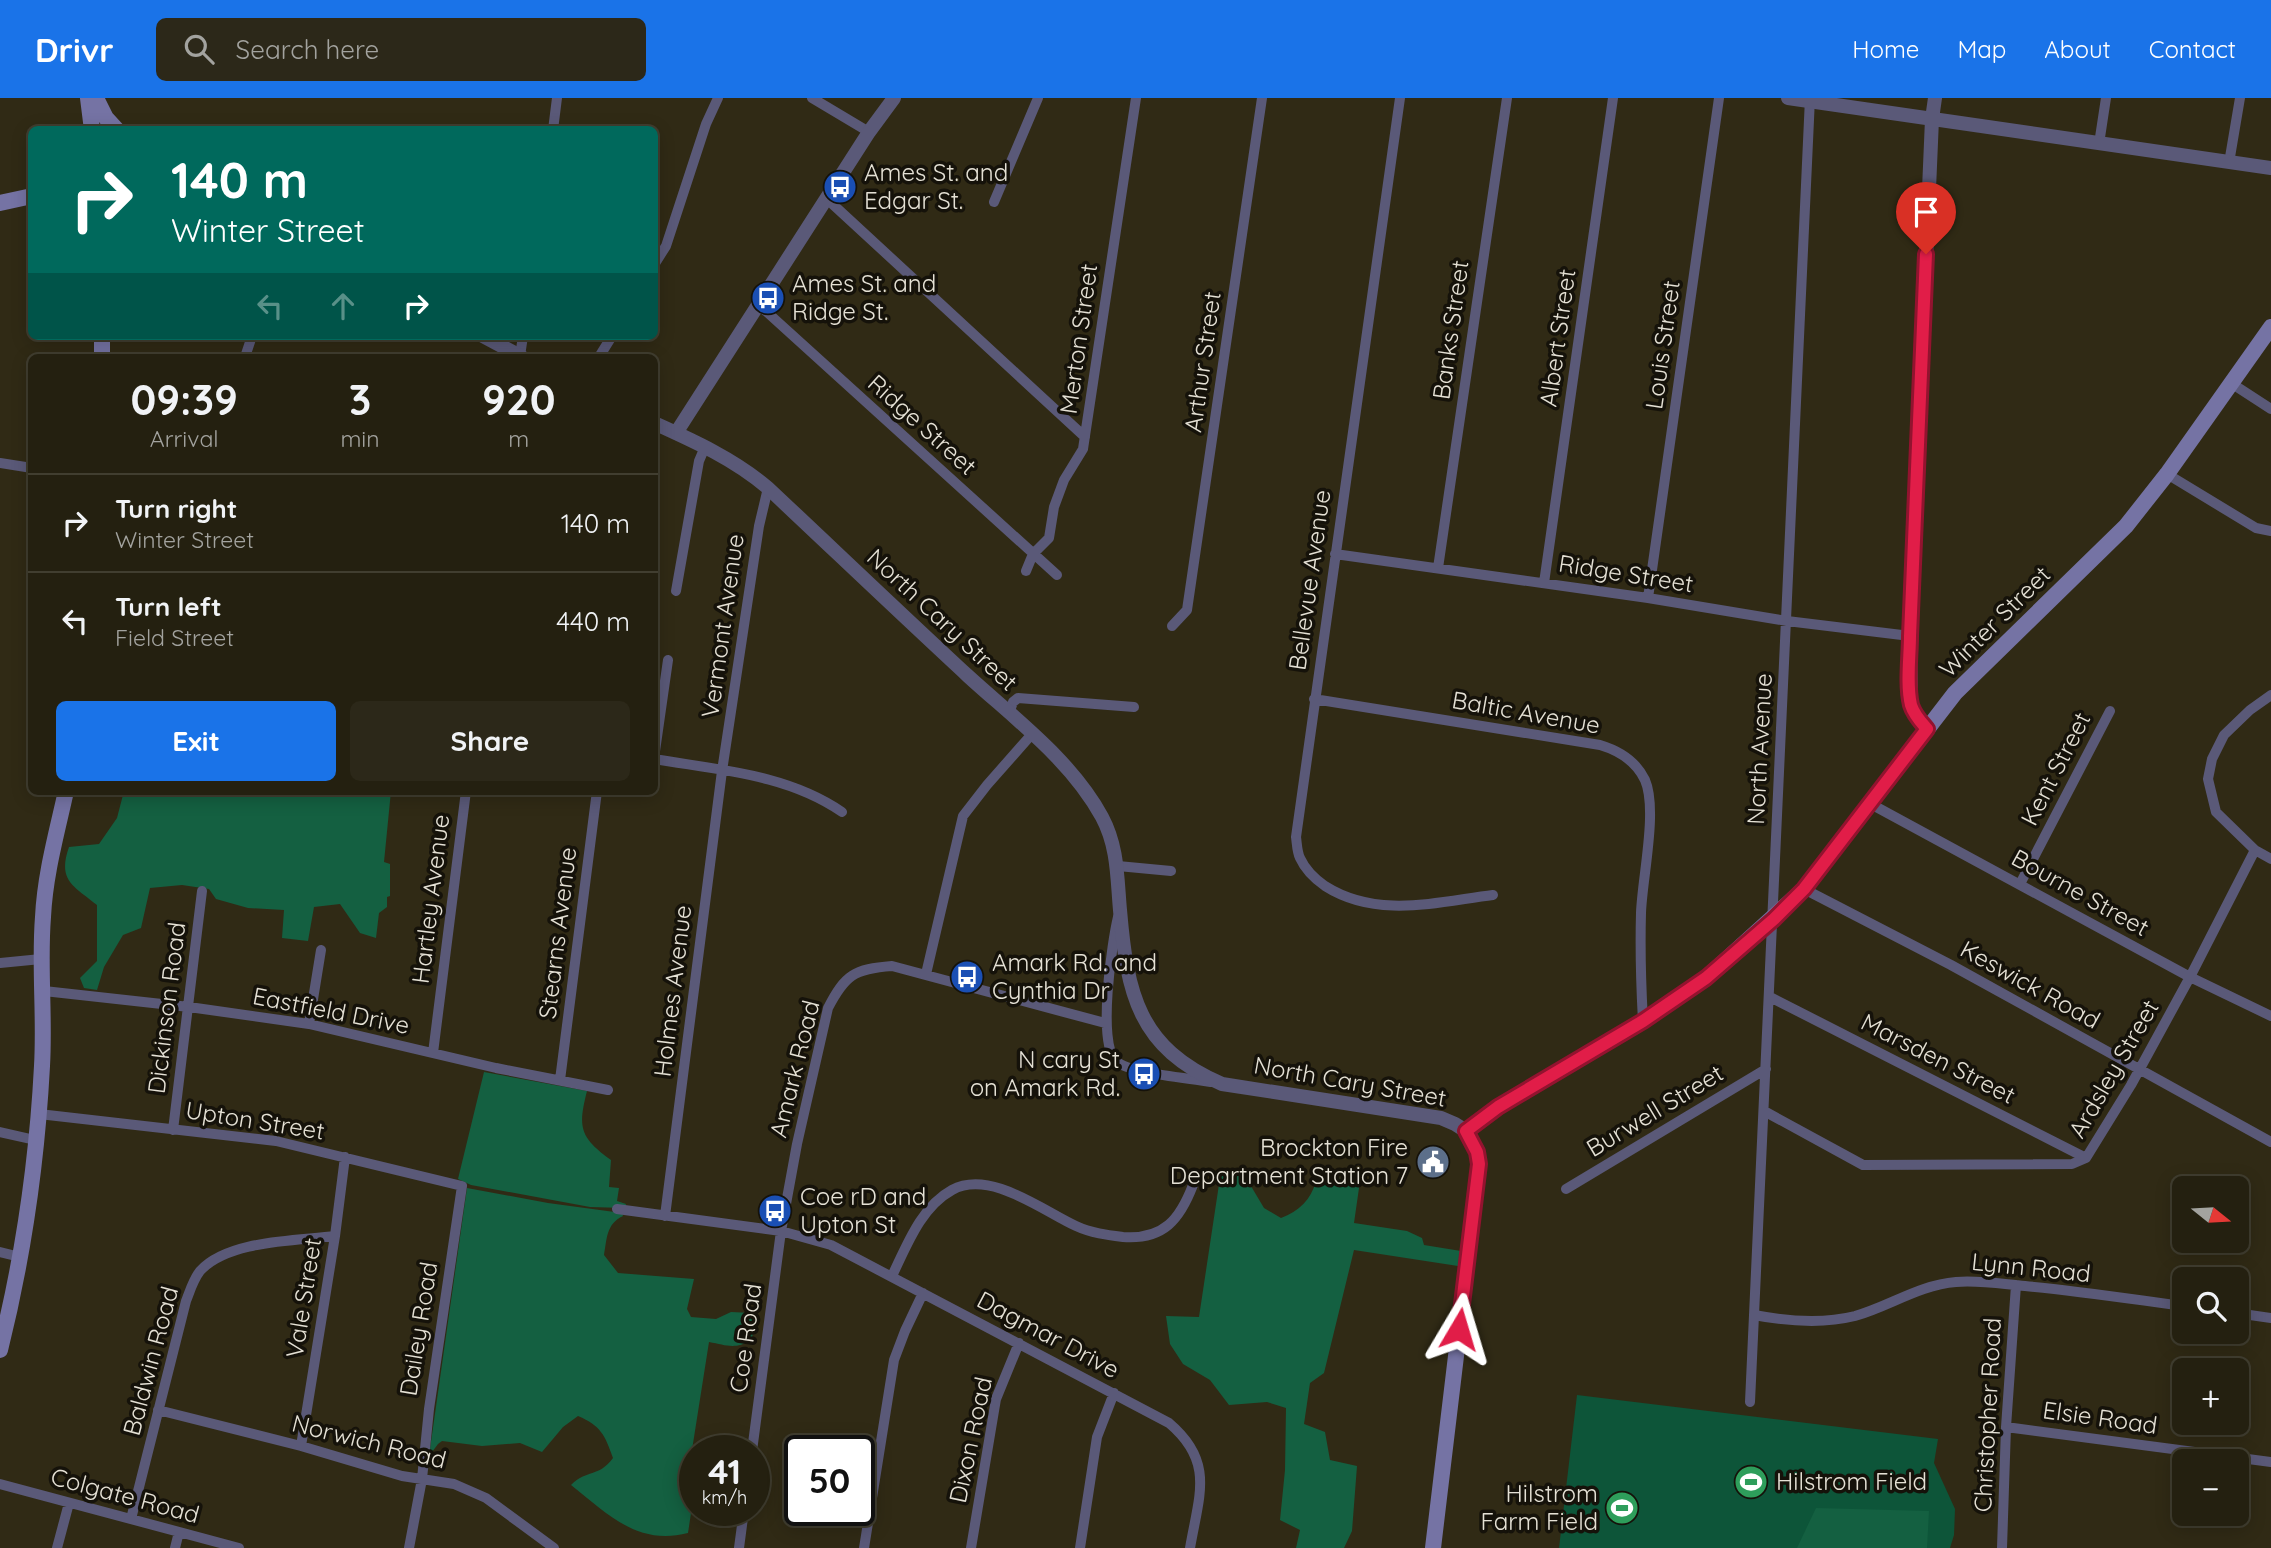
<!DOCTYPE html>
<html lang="en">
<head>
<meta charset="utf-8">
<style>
  :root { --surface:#242010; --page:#2c2819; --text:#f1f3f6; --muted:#a3a39f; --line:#413e30; --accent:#1a73e8 }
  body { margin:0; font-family:Quicksand,sans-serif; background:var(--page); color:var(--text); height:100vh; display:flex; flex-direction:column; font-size:26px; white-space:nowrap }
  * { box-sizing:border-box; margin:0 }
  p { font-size:23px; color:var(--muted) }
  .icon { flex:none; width:38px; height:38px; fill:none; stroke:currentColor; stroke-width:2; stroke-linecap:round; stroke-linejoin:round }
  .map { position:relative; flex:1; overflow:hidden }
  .sheet { position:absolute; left:28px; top:256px; width:630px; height:441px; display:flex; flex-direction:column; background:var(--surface); border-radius:10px; box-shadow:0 4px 18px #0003,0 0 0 2px var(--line) }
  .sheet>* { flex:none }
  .top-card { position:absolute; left:28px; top:28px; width:630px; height:214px; border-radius:10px; box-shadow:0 4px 18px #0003,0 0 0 2px var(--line); background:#00695c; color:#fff; overflow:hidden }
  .needle { width:46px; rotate:108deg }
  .controls { position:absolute; left:2172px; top:1078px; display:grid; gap:14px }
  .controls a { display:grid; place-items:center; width:77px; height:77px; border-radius:10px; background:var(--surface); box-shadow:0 4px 18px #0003,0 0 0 2px var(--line); font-size:35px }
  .speed { position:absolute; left:679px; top:1337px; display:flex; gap:14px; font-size:35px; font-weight:700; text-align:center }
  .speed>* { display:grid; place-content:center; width:91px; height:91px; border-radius:50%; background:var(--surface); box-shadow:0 4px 18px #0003,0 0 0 2px var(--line); line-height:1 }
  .speed small { font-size:18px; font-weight:400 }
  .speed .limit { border:4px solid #111; border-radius:10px; background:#fff; color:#111 }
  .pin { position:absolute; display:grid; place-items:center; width:60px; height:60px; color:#fff; margin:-72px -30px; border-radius:50% 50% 50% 0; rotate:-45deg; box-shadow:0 0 7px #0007 }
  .pin .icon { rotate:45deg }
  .me { position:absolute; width:77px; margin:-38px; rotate:7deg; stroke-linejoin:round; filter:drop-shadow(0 0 5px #0008) }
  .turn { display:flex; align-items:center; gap:24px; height:147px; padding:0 28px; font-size:32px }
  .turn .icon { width:91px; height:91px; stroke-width:2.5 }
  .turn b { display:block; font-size:49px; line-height:60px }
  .lanes { display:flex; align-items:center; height:66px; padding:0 28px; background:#0003; justify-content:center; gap:35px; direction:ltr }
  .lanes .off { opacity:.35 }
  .eta { display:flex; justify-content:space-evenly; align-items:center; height:119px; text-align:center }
  .eta b { font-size:42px; font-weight:700; line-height:49px }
  .cta { display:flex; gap:14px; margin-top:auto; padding:14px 28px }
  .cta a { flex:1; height:80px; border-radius:10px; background:var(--accent); color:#fff; font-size:28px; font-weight:700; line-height:80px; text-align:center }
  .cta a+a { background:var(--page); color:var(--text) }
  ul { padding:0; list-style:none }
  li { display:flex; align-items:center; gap:21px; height:98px; padding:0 28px; border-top:2px solid var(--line) }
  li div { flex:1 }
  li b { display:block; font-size:26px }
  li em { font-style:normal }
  header { display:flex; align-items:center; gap:42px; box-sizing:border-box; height:98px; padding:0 35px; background:var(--accent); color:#fff }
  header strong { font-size:33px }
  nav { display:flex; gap:38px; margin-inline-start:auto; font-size:24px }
  .search { width:490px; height:63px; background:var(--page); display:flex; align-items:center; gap:18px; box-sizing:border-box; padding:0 24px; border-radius:10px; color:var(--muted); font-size:26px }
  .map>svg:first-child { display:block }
  .green { fill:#0d5539 }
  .forest { fill:#146041 }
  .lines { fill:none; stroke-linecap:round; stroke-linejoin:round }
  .minor { stroke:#5a5978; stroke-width:10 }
  .tertiary { stroke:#5a5978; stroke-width:14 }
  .secondary { stroke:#7573a4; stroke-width:16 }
  .route-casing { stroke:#92132f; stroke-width:18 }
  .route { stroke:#e11d48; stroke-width:12 }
  .labels { text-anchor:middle; stroke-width:7; stroke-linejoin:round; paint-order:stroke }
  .poi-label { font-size:24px; fill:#e5e1d5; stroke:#15120a; text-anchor:start }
  .street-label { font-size:24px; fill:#e5e1d5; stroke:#15120a }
</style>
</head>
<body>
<header>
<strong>Drivr</strong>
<div class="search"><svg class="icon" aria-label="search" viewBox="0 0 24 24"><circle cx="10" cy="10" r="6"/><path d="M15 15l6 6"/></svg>Search here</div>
<nav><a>Home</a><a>Map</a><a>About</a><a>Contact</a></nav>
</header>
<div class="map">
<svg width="2271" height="1450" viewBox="0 0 2271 1450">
  <rect width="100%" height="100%" fill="#302a15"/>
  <path class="green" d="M1577,1297L1938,1341L1934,1365L1955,1411L1954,1437L1950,1450H1559Z"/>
  <path class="forest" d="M124,693H310L327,699L355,693H391L384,764L390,766V798L387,799V809L379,815L376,840L360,835L340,806L314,809L308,843L282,840L284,812L248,810L216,801L209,791L182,787L150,790L141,830L123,837L104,869L97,892L84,890L80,880L97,863V807C74,788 57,783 69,749L99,746L117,720Z
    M484,974L587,993C578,1029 579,1039 611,1062L609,1089L619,1090L617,1103L626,1106L625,1110L590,1109L471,1087L458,1081Z
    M1221,1073L1245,1078L1264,1110L1281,1120C1299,1113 1311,1102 1316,1083L1324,1079L1360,1083L1354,1125L1407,1133L1422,1140L1424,1147L1461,1153L1458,1168L1354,1152L1324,1275L1310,1285L1304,1326L1325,1334L1330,1362L1357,1368L1352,1433L1344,1450H1296L1300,1432L1280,1422L1285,1372L1286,1310L1267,1304L1229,1307L1210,1282L1183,1266L1170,1246L1166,1218L1199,1219Z
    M467,1090L548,1105L622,1115L623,1118C606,1126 607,1141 604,1157L618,1175L694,1181L687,1211L691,1219L716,1221L731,1214L752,1215L757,1224L751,1242C735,1252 726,1247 709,1244L689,1371L682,1398L693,1402L688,1435C637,1448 608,1416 571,1387C587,1371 598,1380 613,1360C605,1337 601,1328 578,1318L563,1329L542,1354L520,1345L482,1348L442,1343L438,1346L429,1358Z
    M1816,1410L1929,1413L1927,1450H1797Z"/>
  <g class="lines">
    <path class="minor" d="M812,0L869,34
      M1400,0L1296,739C1297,746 1297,754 1300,760C1305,771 1315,781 1325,788C1377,821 1436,804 1493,797
      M553,32L557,0
      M2099,46L2106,0
      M2229,65L2240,0
      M827,101L1085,339
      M994,104L1038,0
      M654,167L666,148L706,26L718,0
      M758,206L1057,477
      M520,258L523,238
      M245,259L252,238
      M599,259L612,238
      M2231,285L2271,311
      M0,365L32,370
      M2167,376L2256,430L2271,433
      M1335,456L1648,500L1787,523L1910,538
      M1438,470L1507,0
      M1026,473L1033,456L1049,440L1054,409L1064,382L1083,351L1136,0
      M1544,485L1613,0
      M676,493L699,363L705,349
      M1648,500L1719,0
      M1172,528L1187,512L1262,0
      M2271,597L2250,612L2224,637L2212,661L2208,681L2216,714L2255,752L2271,761
      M1314,601L1600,647C1620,653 1636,663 1645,682C1658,712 1642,781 1641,815C1640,851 1641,887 1643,923
      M1009,616L1013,604L1018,600L1134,609
      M654,660L668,562
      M654,661C718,672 787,676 842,714
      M1869,705L2190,879L2271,918
      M1118,768L1171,773
      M2020,786L2110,613
      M1804,791L1951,867L2271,1044
      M1118,819C1112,844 1097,946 1116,963C1129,976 1191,980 1211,984
      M0,865L41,861
      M926,876L963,718L987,687L1032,636
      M44,893L189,909L309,926L496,970L608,992
      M1770,899L2086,1060
      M309,926L321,852
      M433,955L466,693
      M560,982L597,693
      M1764,1013L1863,1067L2072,1066L2086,1060L2131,987L2190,879L2255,752
      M39,1016L276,1043L462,1088L429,1311L422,1381L409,1450
      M173,1032L202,793
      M0,1034L35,1042
      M1566,1091L1766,971
      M617,1111L781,1133L831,1147L1169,1325C1215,1364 1199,1397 1190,1450
      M665,1118L722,673L759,428L768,390
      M0,1154L20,1159
      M892,1178C907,1147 921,1109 952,1092C990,1071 1043,1113 1076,1128C1091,1135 1107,1137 1123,1139C1164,1142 1180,1121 1193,1087
      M2236,1215L2271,1220
      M1754,1217C1786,1223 1823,1226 1855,1218C1890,1208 1919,1187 1956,1184C1979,1182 2002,1186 2025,1188C2078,1193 2131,1201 2184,1208
      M1750,1304L1810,0
      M158,1312L301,1348L402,1378L454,1386L486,1400L554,1450
      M2006,1329L2271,1364
      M301,1348L335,1138L345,1059
      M752,1353L781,1133L797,1046L828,910C845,877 854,871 892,868L1105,925
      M0,1386L239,1450
      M131,1421L186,1203C190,1193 193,1182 200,1173C228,1142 296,1143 335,1138
      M57,1450L69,1405
      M175,1450L179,1434
      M739,1450L744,1412
      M864,1450L894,1262L905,1233L923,1195
      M971,1450L996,1301L1019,1245
      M1080,1450L1097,1339L1114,1295
      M2002,1450L2006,1329L2016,1187"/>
    <path class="tertiary" d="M1788,0L2271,70
      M483,238L522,259
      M654,325C694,343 734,361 768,390C834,452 901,516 968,578C1015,621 1071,662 1102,719C1118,749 1117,779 1120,812C1127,895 1138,950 1222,986L1441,1020L1455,1026L1466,1033
      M676,335L869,34L894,0
      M1927,631L1915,617L1911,606L1910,538L1932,21L1935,0"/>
    <path class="secondary" d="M88,0L92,32
      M96,0L106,20L117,32
      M0,105L32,98
      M102,238V259
      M0,1252C23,1160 37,1063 42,968C45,918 39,868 43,819C45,776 57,734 66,693
      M1433,1450L1479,1066L1477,1053L1466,1033L1498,1009L1643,923L1706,880L1804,791L1955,595L2126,428L2167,376L2271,229"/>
  </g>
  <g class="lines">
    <defs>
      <path id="route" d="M1459,1231L1479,1066L1477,1054L1466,1033L1498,1009L1643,923L1706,880L1774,821L1804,791L1927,631C1921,624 1914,617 1911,607C1906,586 1910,559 1910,538L1926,156"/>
    </defs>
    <use href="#route" class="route-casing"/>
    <use href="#route" class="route"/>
  </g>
  <defs>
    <symbol id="bus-disc" viewBox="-11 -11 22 22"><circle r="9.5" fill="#1a4fb4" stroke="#15120a"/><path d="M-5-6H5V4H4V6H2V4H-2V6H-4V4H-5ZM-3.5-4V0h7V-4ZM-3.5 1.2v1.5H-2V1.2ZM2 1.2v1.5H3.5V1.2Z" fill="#fff"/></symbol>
    <symbol id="civic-disc" viewBox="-11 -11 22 22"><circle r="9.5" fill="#5c6f8a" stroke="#15120a"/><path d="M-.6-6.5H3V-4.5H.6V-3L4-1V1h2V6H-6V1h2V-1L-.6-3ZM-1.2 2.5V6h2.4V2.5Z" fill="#fff"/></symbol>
    <symbol id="stadium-disc" viewBox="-11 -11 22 22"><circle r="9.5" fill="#2e9e5b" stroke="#15120a"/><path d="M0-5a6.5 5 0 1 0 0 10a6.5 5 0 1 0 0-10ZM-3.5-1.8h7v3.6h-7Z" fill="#fff"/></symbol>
  </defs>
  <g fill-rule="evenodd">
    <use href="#bus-disc" x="821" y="70" width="38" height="38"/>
    <use href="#bus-disc" x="749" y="181" width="38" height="38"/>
    <use href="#bus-disc" x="948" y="860" width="38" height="38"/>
    <use href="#bus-disc" x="1125" y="957" width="38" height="38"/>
    <use href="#civic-disc" x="1414" y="1045" width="38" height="38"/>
    <use href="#bus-disc" x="756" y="1094" width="38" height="38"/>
    <use href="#stadium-disc" x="1732" y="1365" width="38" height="38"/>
    <use href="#stadium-disc" x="1603" y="1391" width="38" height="38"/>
  </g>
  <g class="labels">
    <g class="poi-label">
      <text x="864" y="83">Ames St. and<tspan x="864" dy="28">Edgar St.</tspan></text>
      <text x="792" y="194">Ames St. and<tspan x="792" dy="28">Ridge St.</tspan></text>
      <text x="992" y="873">Amark Rd. and<tspan x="992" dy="28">Cynthia Dr</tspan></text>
      <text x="1120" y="970" text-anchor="end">N cary St<tspan x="1120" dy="28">on Amark Rd.</tspan></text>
      <text x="1408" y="1058" text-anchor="end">Brockton Fire<tspan x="1408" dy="28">Department Station 7</tspan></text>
      <text x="800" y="1107">Coe rD and<tspan x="800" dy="28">Upton St</tspan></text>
      <text x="1776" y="1392">Hilstrom Field</text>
      <text x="1598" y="1404" text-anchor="end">Hilstrom<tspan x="1598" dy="28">Farm Field</tspan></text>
    </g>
    <g class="street-label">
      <text transform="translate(1451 232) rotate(-82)" y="8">Banks Street</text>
      <text transform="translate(1558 240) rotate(-82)" y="8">Albert Street</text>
      <text transform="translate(1079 241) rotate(-82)" y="8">Merton Street</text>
      <text transform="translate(1663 247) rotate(-82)" y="8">Louis Street</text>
      <text transform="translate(1203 264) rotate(-82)" y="8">Arthur Street</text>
      <text transform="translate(922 327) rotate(42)" y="8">Ridge Street</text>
      <text transform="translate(1626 476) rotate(9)" y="8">Ridge Street</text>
      <text transform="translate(1310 482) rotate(-82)" y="8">Bellevue Avenue</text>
      <text transform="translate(942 522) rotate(43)" y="8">North Cary Street</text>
      <text transform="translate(1995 524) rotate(-45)" y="8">Winter Street</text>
      <text transform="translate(723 528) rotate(-82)" y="8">Vermont Avenue</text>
      <text transform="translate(1526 615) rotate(10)" y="8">Baltic Avenue</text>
      <text transform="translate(1760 651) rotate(-87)" y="8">North Avenue</text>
      <text transform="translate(2056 671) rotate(-63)" y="8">Kent Street</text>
      <text transform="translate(2080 795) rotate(29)" y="8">Bourne Street</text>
      <text transform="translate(431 801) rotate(-83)" y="8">Hartley Avenue</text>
      <text transform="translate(558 835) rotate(-83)" y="8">Stearns Avenue</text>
      <text transform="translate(2030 887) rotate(29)" y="8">Keswick Road</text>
      <text transform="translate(673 893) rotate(-83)" y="8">Holmes Avenue</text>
      <text transform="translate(167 910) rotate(-83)" y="8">Dickinson Road</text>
      <text transform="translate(331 913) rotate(11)" y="8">Eastfield Drive</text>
      <text transform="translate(1938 961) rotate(27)" y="8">Marsden Street</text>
      <text transform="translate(795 971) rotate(-76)" y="8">Amark Road</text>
      <text transform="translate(2114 971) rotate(-60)" y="8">Ardsley Street</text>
      <text transform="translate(1350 984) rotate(10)" y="8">North Cary Street</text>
      <text transform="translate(1655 1013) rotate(-31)" y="8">Burwell Street</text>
      <text transform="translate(255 1023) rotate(9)" y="8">Upton Street</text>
      <text transform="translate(2031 1170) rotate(6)" y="8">Lynn Road</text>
      <text transform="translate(304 1200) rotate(-81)" y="8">Vale Street</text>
      <text transform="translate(419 1231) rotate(-81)" y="8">Dailey Road</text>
      <text transform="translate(1048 1237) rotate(28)" y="8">Dagmar Drive</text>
      <text transform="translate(746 1240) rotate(-82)" y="8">Coe Road</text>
      <text transform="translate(151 1263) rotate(-75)" y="8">Baldwin Road</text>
      <text transform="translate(1988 1317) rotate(-87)" y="8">Christopher Road</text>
      <text transform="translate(2100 1320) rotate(8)" y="8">Elsie Road</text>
      <text transform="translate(971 1342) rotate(-78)" y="8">Dixon Road</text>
      <text transform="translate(369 1344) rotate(14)" y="8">Norwich Road</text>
      <text transform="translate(125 1398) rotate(15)" y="8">Colgate Road</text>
    </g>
  </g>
</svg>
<div class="controls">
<a><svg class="needle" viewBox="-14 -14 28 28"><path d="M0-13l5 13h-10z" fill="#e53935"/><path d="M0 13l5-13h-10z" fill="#a3a39f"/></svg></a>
<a><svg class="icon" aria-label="search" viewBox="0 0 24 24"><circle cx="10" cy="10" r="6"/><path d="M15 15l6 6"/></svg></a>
<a>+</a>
<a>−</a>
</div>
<div class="speed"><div>41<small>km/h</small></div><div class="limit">50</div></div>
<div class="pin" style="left:1926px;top:156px;background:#d93025"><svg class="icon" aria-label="arrive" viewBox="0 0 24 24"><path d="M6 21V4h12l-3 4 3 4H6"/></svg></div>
<svg class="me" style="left:1459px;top:1231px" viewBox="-20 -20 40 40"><path d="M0-17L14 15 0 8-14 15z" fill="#e11d48" stroke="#fff" stroke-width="4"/></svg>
<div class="top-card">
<div class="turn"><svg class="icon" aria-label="right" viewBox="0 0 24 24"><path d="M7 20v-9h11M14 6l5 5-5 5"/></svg><div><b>140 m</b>Winter Street</div></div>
<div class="lanes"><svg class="icon off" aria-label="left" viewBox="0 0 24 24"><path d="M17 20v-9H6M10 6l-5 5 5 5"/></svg><svg class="icon off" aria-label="ahead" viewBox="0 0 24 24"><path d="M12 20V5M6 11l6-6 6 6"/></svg><svg class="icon" aria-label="right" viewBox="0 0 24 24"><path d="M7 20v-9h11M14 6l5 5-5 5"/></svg></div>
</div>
<section class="sheet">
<div class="eta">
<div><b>09:39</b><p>Arrival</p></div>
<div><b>3</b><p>min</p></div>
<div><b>920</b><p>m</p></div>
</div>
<ul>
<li><svg class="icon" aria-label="right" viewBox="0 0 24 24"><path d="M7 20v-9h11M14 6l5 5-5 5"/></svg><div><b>Turn right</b><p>Winter Street</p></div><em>140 m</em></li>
<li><svg class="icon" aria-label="left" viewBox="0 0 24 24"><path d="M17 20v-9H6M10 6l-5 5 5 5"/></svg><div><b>Turn left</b><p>Field Street</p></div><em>440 m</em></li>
</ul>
<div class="cta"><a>Exit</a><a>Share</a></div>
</section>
</div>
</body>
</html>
